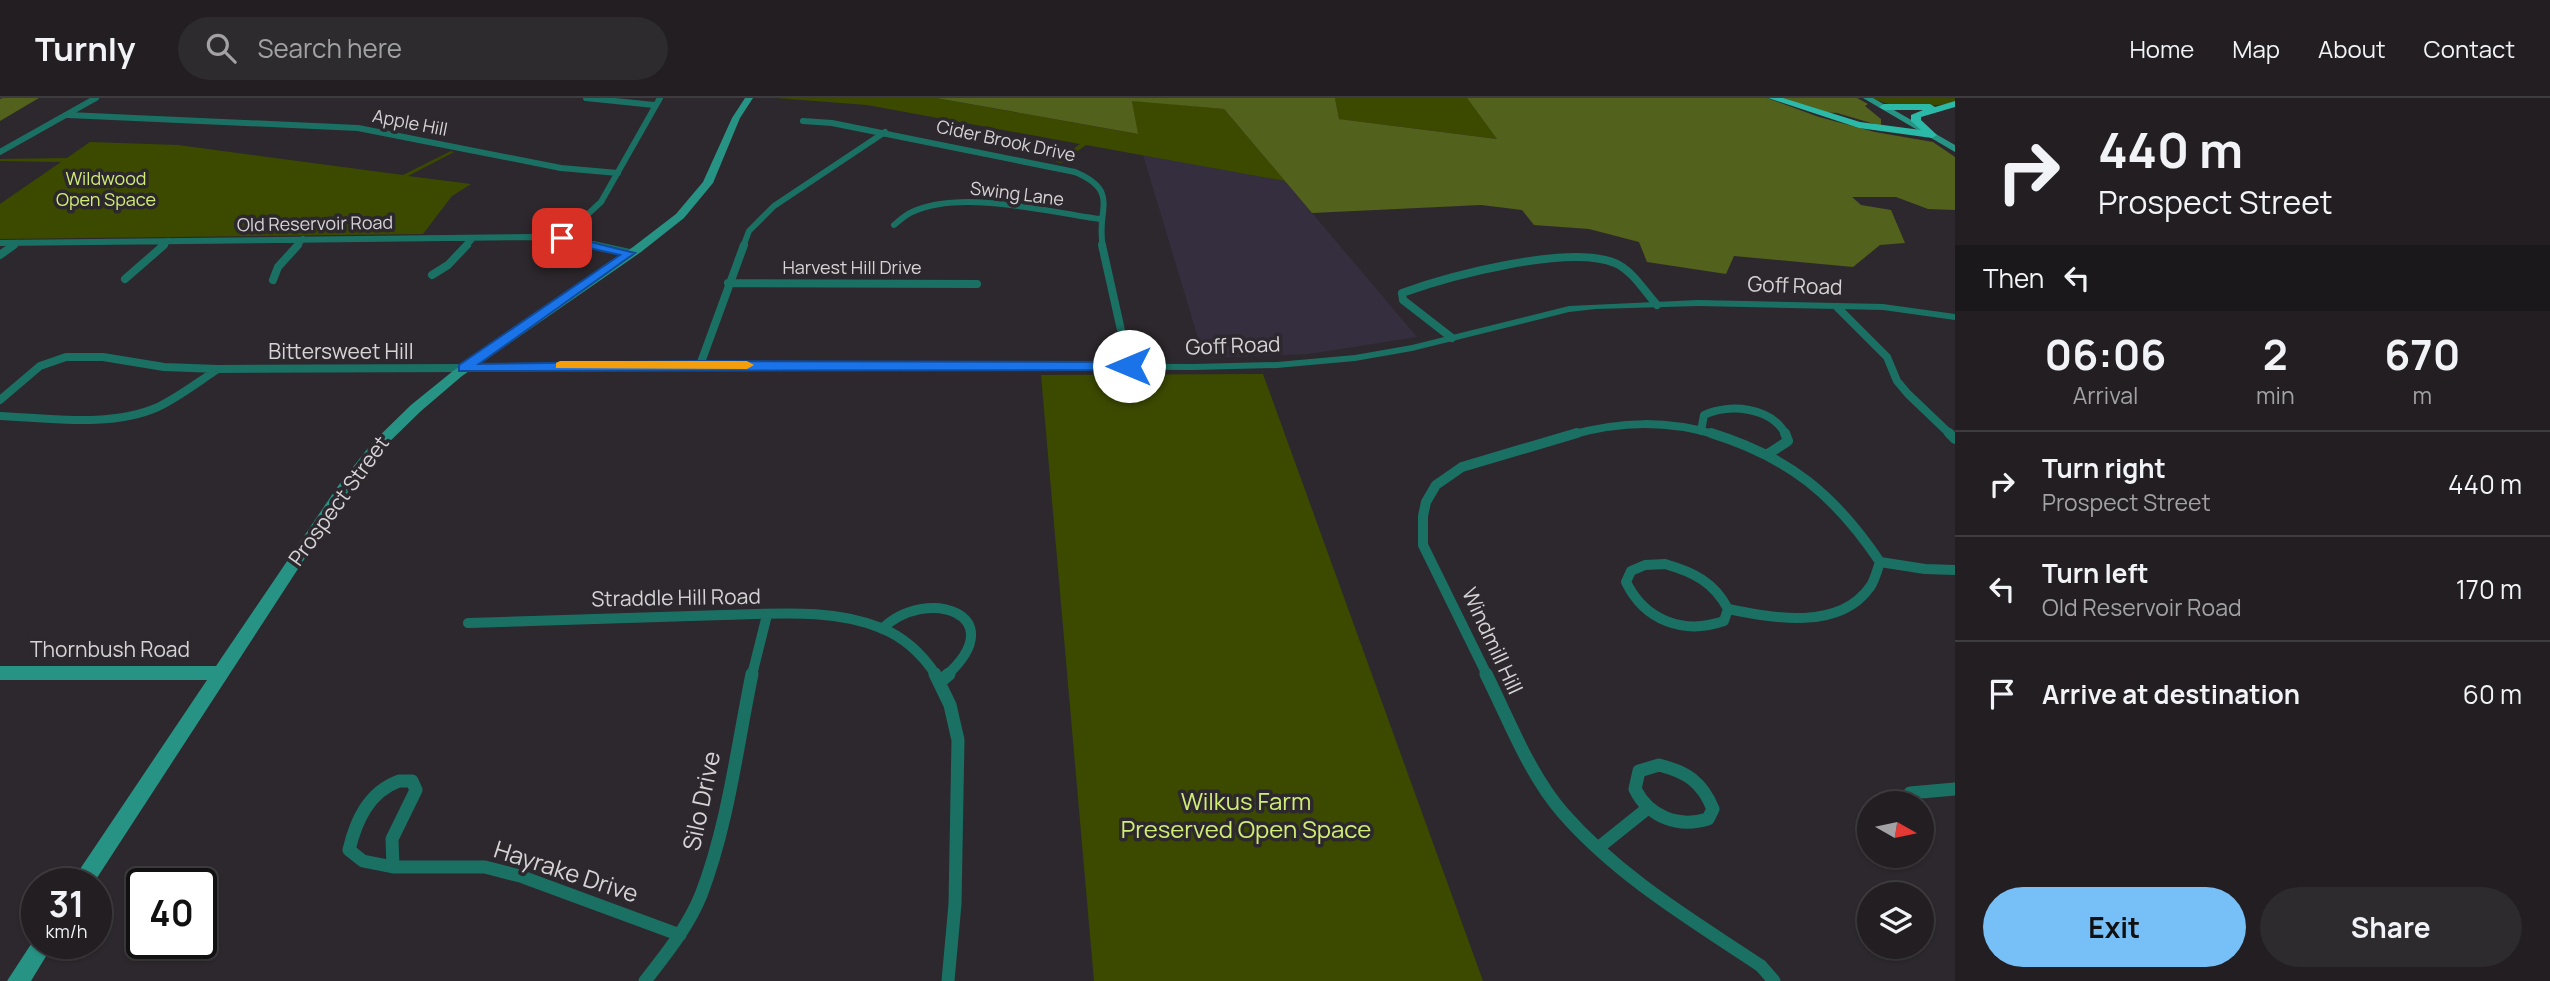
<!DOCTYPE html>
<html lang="en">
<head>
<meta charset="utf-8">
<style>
  :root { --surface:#221e22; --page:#2e2b2f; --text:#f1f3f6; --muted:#a2a2a5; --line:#3f3c40; --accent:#77c0f7 }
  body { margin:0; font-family:Manrope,sans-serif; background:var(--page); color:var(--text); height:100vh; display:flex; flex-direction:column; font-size:26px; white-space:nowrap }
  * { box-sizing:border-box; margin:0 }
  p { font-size:23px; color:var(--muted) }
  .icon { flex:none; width:38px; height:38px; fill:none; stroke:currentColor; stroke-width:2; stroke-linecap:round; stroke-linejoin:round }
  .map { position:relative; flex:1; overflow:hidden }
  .drawer { display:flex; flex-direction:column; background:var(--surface); width:595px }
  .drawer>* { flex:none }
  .guide { background:#221e22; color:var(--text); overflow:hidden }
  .needle { width:46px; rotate:99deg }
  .controls { position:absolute; left:1857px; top:693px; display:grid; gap:14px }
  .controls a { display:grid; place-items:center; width:77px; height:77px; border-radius:50%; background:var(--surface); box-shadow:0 2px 5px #0004,0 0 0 2px var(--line); font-size:35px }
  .speed { position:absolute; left:21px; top:770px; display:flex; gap:14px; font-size:35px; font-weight:700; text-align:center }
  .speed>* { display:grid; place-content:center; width:91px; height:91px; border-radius:50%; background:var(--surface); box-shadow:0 2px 5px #0004,0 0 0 2px var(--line); line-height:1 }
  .speed small { font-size:18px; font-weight:400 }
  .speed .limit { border:4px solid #111; border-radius:10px; background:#fff; color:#111 }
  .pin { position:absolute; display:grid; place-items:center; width:60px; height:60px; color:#fff; margin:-30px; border-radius:14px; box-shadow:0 4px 10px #0006 }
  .me { position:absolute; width:77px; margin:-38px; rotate:270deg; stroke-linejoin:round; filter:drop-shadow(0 0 5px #0008) }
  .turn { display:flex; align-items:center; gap:24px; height:147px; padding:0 28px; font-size:32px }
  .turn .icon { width:91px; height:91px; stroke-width:2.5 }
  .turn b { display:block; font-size:49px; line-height:60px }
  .then { display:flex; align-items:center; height:66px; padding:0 28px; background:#0003; gap:14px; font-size:26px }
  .eta { display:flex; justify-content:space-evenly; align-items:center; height:119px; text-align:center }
  .eta b { font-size:42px; font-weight:700; line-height:49px }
  .action { display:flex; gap:14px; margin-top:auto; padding:14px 28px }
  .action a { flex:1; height:80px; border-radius:42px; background:var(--accent); color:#111; font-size:28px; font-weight:700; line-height:80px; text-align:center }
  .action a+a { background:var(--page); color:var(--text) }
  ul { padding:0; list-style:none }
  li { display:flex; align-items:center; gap:21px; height:105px; padding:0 28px; border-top:2px solid var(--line) }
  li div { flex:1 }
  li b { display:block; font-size:26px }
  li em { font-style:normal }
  header { display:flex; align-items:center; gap:42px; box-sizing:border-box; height:98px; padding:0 35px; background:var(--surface); border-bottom:2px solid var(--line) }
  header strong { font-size:33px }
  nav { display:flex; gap:38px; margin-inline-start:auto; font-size:24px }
  .search { width:490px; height:63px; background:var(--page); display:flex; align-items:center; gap:18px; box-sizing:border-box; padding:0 24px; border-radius:38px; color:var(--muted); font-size:26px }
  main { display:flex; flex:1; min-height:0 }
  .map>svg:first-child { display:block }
  .industrial { fill:#342e3f }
  .green { fill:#3c4a00 }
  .forest { fill:#52611b }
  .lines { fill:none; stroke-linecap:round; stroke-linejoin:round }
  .minor-far3 { stroke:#1b7064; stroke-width:6 }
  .minor-far2 { stroke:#1b7064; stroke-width:8 }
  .minor-far1 { stroke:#1b7064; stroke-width:10 }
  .minor { stroke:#1b7064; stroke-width:13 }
  .tertiary { fill:#1b7064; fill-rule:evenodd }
  .secondary { fill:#279384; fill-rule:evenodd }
  .trunk { fill:#2bbaa8; fill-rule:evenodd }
  .route { fill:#1a73e8; stroke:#114b97; stroke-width:2 }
  .slow { fill:#f59e0b }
  .labels { text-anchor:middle; stroke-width:7; stroke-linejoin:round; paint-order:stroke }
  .far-street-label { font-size:18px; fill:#d6d3d6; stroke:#2d282d }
  .far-park-label { font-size:18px; fill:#d0ed76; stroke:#2d282d }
  .street-label { font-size:21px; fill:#d6d3d6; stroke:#2d282d }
  .near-street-label { font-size:24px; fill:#d6d3d6; stroke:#2d282d }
  .near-park-label { font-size:24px; fill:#d0ed76; stroke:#2d282d }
</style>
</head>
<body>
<header>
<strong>Turnly</strong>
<div class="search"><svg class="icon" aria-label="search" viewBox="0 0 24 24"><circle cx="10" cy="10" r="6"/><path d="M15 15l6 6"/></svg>Search here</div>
<nav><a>Home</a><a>Map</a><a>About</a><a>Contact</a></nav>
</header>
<main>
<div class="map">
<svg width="1955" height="883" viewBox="0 0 1955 883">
  <rect width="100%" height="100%" fill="#2d282d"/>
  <path class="industrial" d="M1143,57L1285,83L1417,239L1309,256L1204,260Z"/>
  <path class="green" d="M776,0H936L1137,36L1132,2L1224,11L1285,83L1086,47L1061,65L1056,64L1080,46L867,7Z
    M1335,0H1467L1498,41L1339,21Z
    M1873,0H1955V5C1929,8 1897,13 1873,0Z
    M90,44L178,47L403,77L451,53L454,54L408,78L471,86L452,98L423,136L0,141V106L61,64L0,63V61L67,60Z
    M1263,276L1483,883H1094L1041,277Z"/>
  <path class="forest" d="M3,0H39L0,23V1Z
    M936,0H1335L1339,21L1497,41L1467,0H1767L1819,19L1875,34L1933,44L1955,59V112L1928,111L1896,99H1852L1861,107L1891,112L1905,145L1880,147L1853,169L1734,158L1726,176L1647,164L1639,144L1589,131L1534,127L1522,112L1481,107L1312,115L1224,11L1132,3L1138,36Z
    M1779,0H1857L1868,6L1865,8L1881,21V28L1837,15L1820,14Z"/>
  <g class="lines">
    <path class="minor-far3" d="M586,0L654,7
      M68,17L358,30L561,70L618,75
      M803,23L832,25L1075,74C1122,94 1095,112 1103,149
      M0,54L96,0
      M894,127C899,123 905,117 912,114C962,91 1047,114 1100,121
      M562,140L601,104L660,0
      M0,145L540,139L562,140L600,149
      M12,149L17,145
      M162,149L168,143
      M296,149L303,141
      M465,149L473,140
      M743,149L749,133L774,108L885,34"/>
    <path class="minor-far2" d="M593,147L629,155
      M1102,147L1129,268
      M0,157L14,147
      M432,177L448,167L467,147
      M125,181L164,147
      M273,182L278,169L298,147
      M728,185L977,186
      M1837,209L1887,259L1897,283L1908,296L1951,337
      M1452,240L1403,202L1402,195C1449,178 1568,146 1615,165C1632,172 1645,194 1657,207
      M700,267L744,147
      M218,271L464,270
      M0,302L40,268L66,259H103L164,269L218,271C198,284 179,299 158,309C111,330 50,320 0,318
      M1701,333L1704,317C1729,305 1772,309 1786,337
      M1571,337C1621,323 1667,322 1717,337"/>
    <path class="minor-far1" d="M1711,335C1789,359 1835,397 1880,464C1877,472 1875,482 1870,489C1839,533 1773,520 1728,511
      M1949,335L1955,341
      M1768,356L1788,343L1785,335
      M1880,464L1925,471L1955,472
      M1665,466C1693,474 1714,484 1728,511L1724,523C1684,537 1645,523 1626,484L1631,473L1645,467Z
      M468,525C553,523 638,519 723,517C774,516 832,510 881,530C904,539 922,556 936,577
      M882,531C927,487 1013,517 947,577
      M752,577L767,517
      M1487,577L1423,447V418L1426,404L1436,387L1462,369L1577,335"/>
    <path class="minor" d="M935,576L950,607L958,642L955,806L948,883
      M1486,576C1509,622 1529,676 1563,715C1619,779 1692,822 1761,868L1774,883
      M941,583L949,576
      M1659,667C1687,674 1702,684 1713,711L1708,721C1678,730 1649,719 1635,691L1639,673Z
      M399,683H412L416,692L392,741L393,769L363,763L349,752C356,722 369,694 399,683Z
      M1910,695L1955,691
      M1598,750L1648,710
      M393,769H485L520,778L680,837
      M645,883C666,856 688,829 701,797C728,727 737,649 752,576"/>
    <path class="tertiary" d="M1698,202L1883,206L1955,216V222L1883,212L1698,208L1596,211L1569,214L1412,253L1355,263L1277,270L1194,272L700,270L464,273L458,270L464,267L700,264L1194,266L1277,264L1355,257L1412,247L1569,208Z"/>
    <path class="secondary" d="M745,0H753L740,20L713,85L684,120L641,154L462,278L421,313L382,351L348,394L93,786H70L207,582H0V568H216L338,388L372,345L411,307L453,273L633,149L676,116L703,84L732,20Z
      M1863,0H1873L1955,47V54Z
      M37,837V845H54L31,883H7Z"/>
    <path class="trunk" d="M1768,0H1783L1860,24L1921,32L1911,23V17L1923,12H1884L1879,9L1884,6H1930L1935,9L1955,3V9L1921,19V22L1937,37L1932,40L1859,30Z"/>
  </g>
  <path class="route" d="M562,137L635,155L479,266L700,263L1129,264L1135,268L1129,272L459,273V267L620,157L558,143V138Z"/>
  <path class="slow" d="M560,263H747L754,267L747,271L556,270V265Z"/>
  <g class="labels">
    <g class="far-street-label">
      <text transform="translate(410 25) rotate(11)" y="6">Apple Hill</text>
      <text transform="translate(1006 43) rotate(12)" y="6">Cider Brook Drive</text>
      <text transform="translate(1017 96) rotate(7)" y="6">Swing Lane</text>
      <text transform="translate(315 126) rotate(-1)" y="6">Old Reservoir Road</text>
      <text x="852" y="176">Harvest Hill Drive</text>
    </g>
    <g class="far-park-label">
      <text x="106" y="87">Wildwood<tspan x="106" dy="21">Open Space</tspan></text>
    </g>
    <g class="street-label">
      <text transform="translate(1795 188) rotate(2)" y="7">Goff Road</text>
      <text transform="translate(1233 248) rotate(-2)" y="7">Goff Road</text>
      <text x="341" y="261">Bittersweet Hill</text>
      <text transform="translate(339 403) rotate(-54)" y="7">Prospect Street</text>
      <text transform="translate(676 500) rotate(-1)" y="7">Straddle Hill Road</text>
      <text transform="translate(1492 543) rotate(65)" y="7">Windmill Hill</text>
      <text x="110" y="559">Thornbush Road</text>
    </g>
    <g class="near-street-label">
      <text transform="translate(702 703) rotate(-78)" y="8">Silo Drive</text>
      <text transform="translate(566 774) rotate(18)" y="8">Hayrake Drive</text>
    </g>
    <g class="near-park-label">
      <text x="1246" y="712">Wilkus Farm<tspan x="1246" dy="28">Preserved Open Space</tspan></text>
    </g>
  </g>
</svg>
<div class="controls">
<a><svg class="needle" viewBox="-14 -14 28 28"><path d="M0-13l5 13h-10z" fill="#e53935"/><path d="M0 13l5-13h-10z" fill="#a2a2a5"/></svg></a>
<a><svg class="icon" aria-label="layers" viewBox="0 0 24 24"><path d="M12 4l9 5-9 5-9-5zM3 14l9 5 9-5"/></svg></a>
</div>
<div class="speed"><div>31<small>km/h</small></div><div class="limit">40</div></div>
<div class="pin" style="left:562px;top:140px;background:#d93025"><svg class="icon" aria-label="arrive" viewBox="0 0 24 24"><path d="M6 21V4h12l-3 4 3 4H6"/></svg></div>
<svg class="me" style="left:1129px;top:268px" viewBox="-20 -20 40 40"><circle r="19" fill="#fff"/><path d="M0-13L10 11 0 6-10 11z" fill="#1a73e8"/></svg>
</div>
<section class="drawer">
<div class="guide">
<div class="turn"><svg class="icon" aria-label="right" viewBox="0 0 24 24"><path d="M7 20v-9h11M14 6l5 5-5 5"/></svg><div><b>440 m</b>Prospect Street</div></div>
<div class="then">Then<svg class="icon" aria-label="left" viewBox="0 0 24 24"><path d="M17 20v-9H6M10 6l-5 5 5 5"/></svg></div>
</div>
<div class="eta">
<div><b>06:06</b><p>Arrival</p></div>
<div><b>2</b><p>min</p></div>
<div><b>670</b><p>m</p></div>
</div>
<ul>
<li><svg class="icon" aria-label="right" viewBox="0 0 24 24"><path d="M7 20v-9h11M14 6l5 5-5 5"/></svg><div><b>Turn right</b><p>Prospect Street</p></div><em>440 m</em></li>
<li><svg class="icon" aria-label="left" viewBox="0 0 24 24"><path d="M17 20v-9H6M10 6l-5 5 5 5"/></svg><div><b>Turn left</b><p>Old Reservoir Road</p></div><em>170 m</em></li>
<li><svg class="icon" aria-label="arrive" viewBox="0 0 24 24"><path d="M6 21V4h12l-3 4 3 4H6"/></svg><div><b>Arrive at destination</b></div><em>60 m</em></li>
</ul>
<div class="action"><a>Exit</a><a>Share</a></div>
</section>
</main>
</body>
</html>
